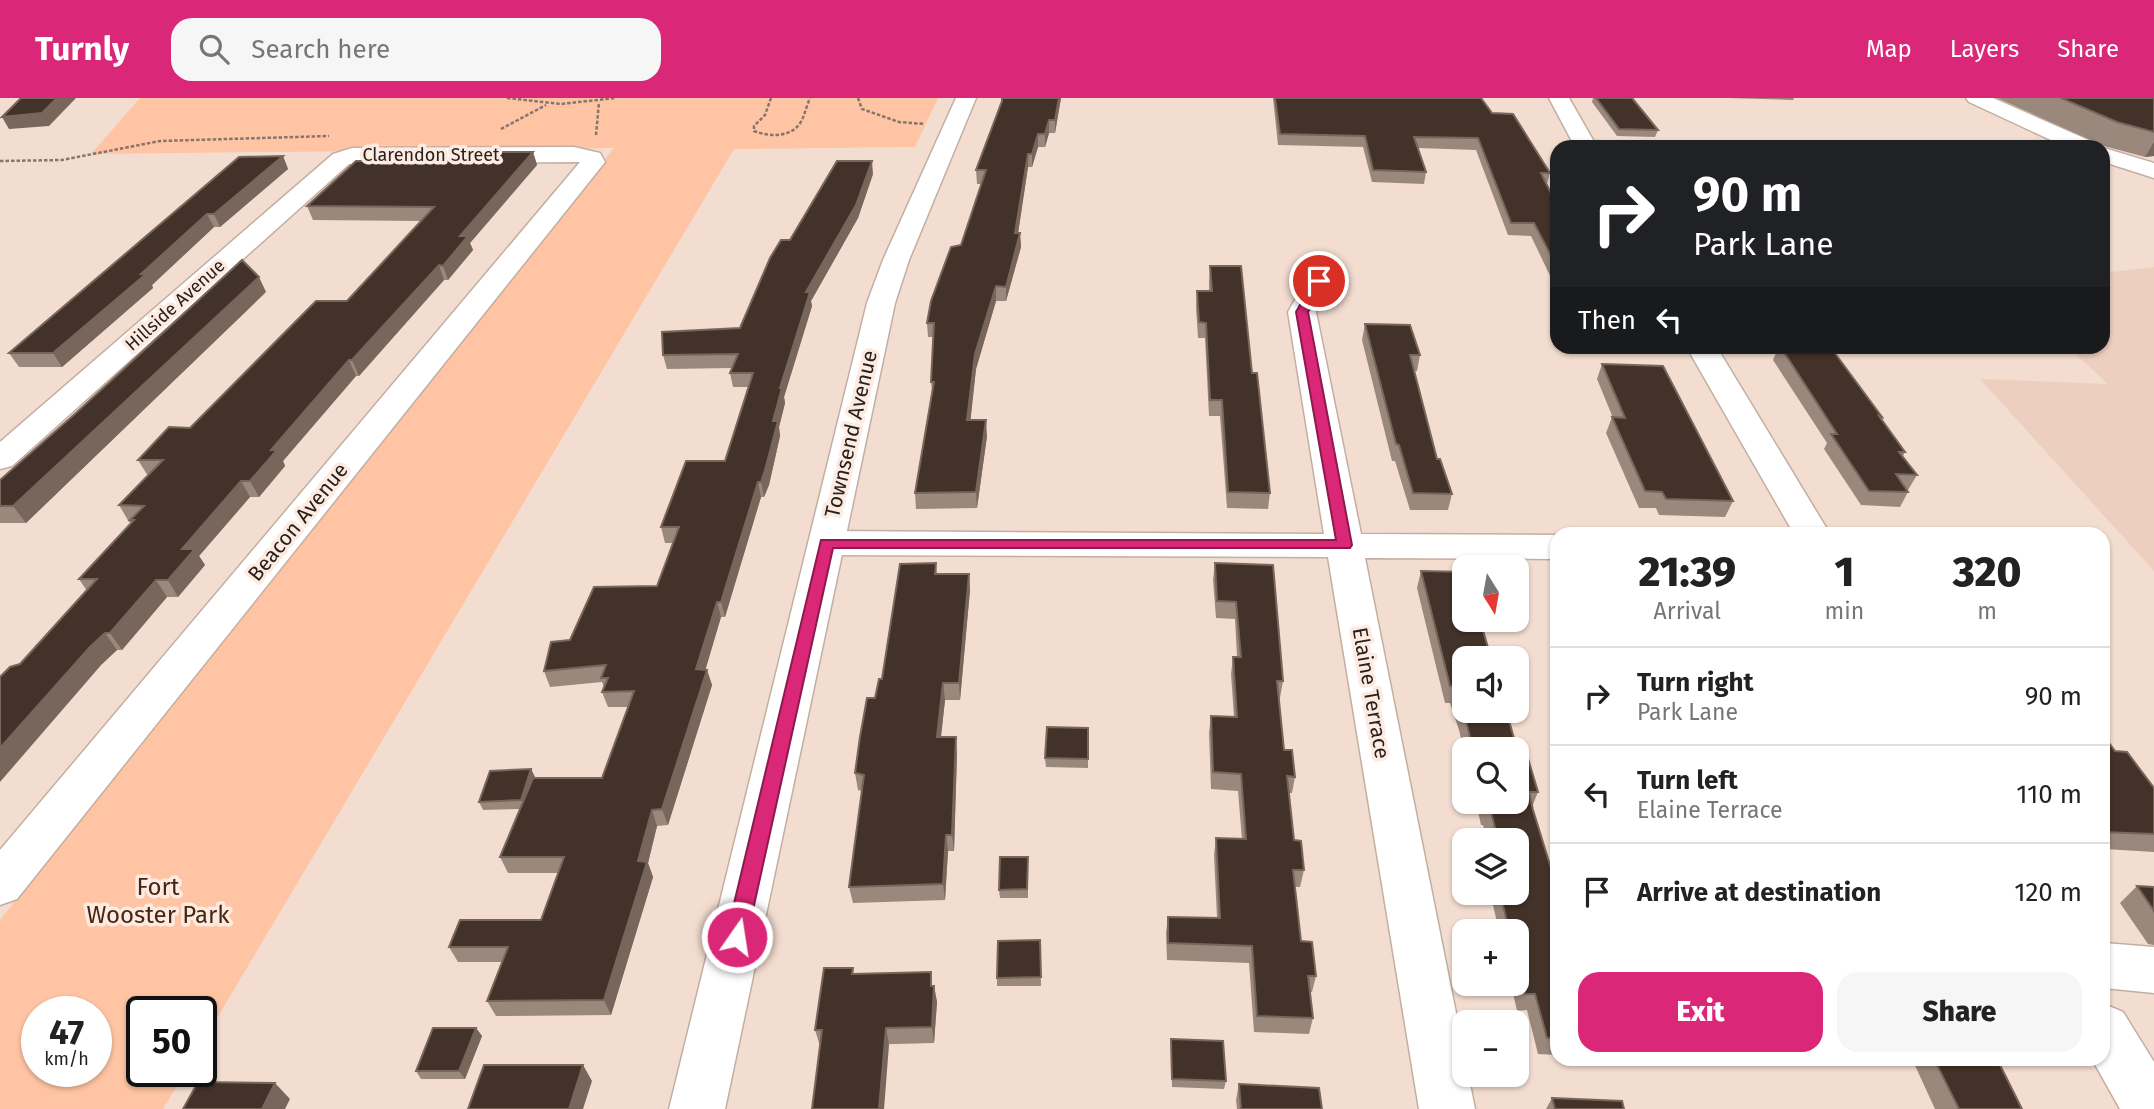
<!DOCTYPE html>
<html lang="en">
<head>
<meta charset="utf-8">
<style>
  :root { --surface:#fff; --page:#f6f6f6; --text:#222; --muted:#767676; --line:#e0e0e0; --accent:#db2777 }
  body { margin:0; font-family:"Fira Sans",sans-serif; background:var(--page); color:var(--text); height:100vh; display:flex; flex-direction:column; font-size:26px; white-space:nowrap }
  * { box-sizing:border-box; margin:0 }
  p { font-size:23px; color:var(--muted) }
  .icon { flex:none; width:38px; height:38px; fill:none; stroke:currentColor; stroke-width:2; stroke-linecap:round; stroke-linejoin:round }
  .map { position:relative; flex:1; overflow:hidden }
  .sheet { position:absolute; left:1550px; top:429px; width:560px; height:539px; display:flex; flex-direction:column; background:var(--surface); border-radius:21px; box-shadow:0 2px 5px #0004 }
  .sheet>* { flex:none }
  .hud { position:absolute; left:1550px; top:42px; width:560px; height:214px; border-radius:21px; box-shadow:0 2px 5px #0004; background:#202124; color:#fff; overflow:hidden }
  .needle { width:46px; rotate:169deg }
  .fabs { position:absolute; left:1452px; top:457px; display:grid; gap:14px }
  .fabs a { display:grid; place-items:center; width:77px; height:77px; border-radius:14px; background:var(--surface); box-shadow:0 2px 5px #0004; font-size:35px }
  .speed { position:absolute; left:21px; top:898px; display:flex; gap:14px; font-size:35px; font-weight:700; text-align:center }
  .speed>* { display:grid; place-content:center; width:91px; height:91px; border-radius:50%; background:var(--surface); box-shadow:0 2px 5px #0004; line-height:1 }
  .speed small { font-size:18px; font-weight:400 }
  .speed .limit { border:4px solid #111; border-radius:10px; background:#fff; color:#111 }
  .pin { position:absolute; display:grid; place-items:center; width:60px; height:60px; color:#fff; margin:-30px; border:4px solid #fff; border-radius:50%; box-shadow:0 2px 7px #0007 }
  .me { position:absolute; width:77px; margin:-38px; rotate:13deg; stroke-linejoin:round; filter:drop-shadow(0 0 5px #0008) }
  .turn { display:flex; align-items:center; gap:24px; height:147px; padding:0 28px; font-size:32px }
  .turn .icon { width:91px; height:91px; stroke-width:2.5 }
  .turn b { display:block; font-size:49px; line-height:60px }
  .then { display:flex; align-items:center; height:66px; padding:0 28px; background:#0003; gap:14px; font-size:26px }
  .eta { display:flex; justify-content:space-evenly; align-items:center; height:119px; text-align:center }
  .eta b { font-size:42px; font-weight:800; line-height:49px }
  .button { display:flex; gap:14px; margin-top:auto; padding:14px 28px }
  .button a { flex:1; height:80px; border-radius:21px; background:var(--accent); color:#fff; font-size:28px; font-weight:800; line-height:80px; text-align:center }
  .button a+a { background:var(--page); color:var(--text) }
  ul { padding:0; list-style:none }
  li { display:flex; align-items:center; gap:21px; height:98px; padding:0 28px; border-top:2px solid var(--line) }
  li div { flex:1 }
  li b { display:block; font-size:26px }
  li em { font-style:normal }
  header { display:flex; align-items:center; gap:42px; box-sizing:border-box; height:98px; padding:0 35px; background:var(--accent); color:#fff }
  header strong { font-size:33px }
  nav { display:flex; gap:38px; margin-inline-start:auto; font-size:24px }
  .search { width:490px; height:63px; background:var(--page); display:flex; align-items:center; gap:18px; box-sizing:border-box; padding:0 24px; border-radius:21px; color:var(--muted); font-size:26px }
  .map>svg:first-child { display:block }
  .built { fill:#eccfbf }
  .green { fill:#ffc4a3; fill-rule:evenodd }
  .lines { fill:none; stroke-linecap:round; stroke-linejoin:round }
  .minor-casing { stroke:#c3aea2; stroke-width:3 }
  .major-casing { stroke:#c3aea2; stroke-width:3 }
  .path { stroke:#84756d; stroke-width:2.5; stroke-dasharray:3.5 2; stroke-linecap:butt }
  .minor { fill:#fff; fill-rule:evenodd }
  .major { fill:#fff; fill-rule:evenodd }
  .wall { fill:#9b887c }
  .shaded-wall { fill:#78655b }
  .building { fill:#433229; stroke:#78655b; stroke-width:2 }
  .route { fill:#db2777; stroke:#8e194d; stroke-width:2 }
  .labels { text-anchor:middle; stroke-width:7; stroke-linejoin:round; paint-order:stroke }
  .far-street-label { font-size:18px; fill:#28201c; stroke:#fdebe1 }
  .street-label { font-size:21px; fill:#28201c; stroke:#fdebe1 }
  .near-park-label { font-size:24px; fill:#462612; stroke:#fdebe1 }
</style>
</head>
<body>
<header>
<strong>Turnly</strong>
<div class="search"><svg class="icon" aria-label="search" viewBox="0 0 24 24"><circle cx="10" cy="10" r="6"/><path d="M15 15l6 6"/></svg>Search here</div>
<nav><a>Map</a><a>Layers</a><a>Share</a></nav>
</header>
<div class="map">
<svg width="2154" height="1011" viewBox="0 0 2154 1011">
  <rect width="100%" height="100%" fill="#f3ddd0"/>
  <path class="built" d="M2154,169V473L1980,281L2108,286L2068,249L2104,248V175Z"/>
  <path class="green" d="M140,0H938L915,49L734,51L201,947V914H142V973H186L163,1011H0V822L614,50L91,56ZM37,914H96V973H37Z"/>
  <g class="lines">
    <defs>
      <path id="minor" d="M1549,0H1569L1597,49H1575Z
        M1966,0H1993L2093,44L2096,49H2066L1969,4Z
        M574,49L600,55L605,64L17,801L0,807V752L580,64L349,66L12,368L0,371V344L333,56L352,50Z
        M2104,50L2154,65V80L2104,64Z
        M1319,175L1329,177L1333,183L1316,214L1361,436L1558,437V461L1365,460L1465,960V976H1468L1475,1011H1419L1328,459L826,457L813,453L808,445L813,437L826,433L1324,436L1288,214L1309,177Z
        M1686,248H1716L1830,436H1794Z
        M2104,845L2154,849V895L2104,890Z
        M2104,906L2123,914L2154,964V1011H2120L2092,961H2104Z"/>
      <path id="major" d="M956,0H976L909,162L895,205L725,1011H669L867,205L883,162Z"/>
    </defs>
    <use href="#minor" class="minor-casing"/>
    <use href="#major" class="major-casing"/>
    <path class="path" d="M507,0L561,6L615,0
      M771,0L765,17L754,28V33C770,39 793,40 802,22C805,15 807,7 810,0
      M858,0L862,11L899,24L925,26
      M501,31L546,7
      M596,37L599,4
      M0,63L62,62L160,43L329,38"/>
    <use href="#minor" class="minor"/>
    <use href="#major" class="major"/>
  </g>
  <path class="wall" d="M1061,0L1055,35H1049L1045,49H1038L1032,69H1028L1018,135H1020L1021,149L1006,203H996L976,271L970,322L987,338L977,410L916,411L915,395L932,292L931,284L933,239H928L927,225L961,147L982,86H977L976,72Z
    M1273,0H1481L1492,15L1550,75L1547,86L1558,110V184H1553L1531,138L1508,137L1476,52L1418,50L1426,74L1424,86L1372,84L1363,49L1278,47Z
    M1593,0H1632L1658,32L1655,39L1617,38L1592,4Z
    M1728,0H1794L1793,2Z
    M1997,0H2154V58L2145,59L2104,48Z
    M533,54L537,67L470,145L473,152L448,182H444L359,278H356L283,363L285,368L259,399H250L199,458L205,467L178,499H167L122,552H117L102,566H20L87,493L79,481L132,425L129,424L119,407L148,378L138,362L190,330L347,203L422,123L313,122L307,108L473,63Z
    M283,58L288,71L220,129H214L152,187L153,190L62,269H19L9,255Z
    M873,76L858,120L811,203L812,208L784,299L785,305L779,329L780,338L769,387L764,399H761L725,519H721L705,571L707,572L712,587L668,727L657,728L648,765L653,779L611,917L496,918L487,903L502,864H458L449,849L541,822L559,775H508L500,759L520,711L483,712L479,704L531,671L535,680H602L629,609H608L602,594L604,589L602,584L550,589L544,573L570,542L657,488L674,445H665L661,429L725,363L748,289H733L730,275L732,270L667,271L663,257L740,230L790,142Z
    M1210,168L1252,275L1270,395L1268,411L1227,410L1220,318H1209L1205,240H1198L1196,209L1197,193H1209V183Z
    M266,194L26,425H0V408Z
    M1365,226L1420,257L1417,273H1414L1437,361L1452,396L1448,412H1410L1395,363H1392L1362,242Z
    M1779,248H1799L1882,319L1881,322L1905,354L1903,358L1917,377L1908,392H1907L1908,394L1900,409L1861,407L1824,351L1827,345L1773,262Z
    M1602,266L1733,403L1725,419L1659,417L1656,410H1639L1606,335L1612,319L1613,320L1597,281Z
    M936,465L937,476H969L970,492L960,602H945L941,639L957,656L954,753H948L945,802L853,805L849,789L862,693L858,692L855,675L882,581Z
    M1215,465L1283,583L1280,600H1279L1284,652L1295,679L1292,695H1289L1294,742L1304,772L1300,789H1295L1301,843L1316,878L1312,894H1310L1313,920L1309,936L1254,934L1249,865L1167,862L1166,835L1168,819L1217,820L1214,757L1216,740L1242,741L1238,693L1211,691L1209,635L1211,618L1234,619L1231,576L1233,559H1237L1235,521L1216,520L1213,482Z
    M1421,473L1517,651H1465V657L1459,632L1450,605H1445L1417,490Z
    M1088,630V670L1046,669L1045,660Z
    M2104,638L2115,653L2154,690V754L2104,751Z
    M1517,653L1538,694L1532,709L1558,793V957L1538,956L1527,912L1517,913L1511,886H1517V833H1499L1490,794H1517V742H1487L1483,727H1481L1476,704H1517Z
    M1028,759V800H1000L999,792Z
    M2137,788L2154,789V847L2148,846L2120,805Z
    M1040,842L1041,888H997V880Z
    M853,870L854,876L934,888L937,904L934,945L820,948L815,932Z
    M476,930L482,938L465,981H421L416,973Z
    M1171,941L1226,983L1224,991L1172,989Z
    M1912,961H1997L2022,1011H1935Z
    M1239,986L1322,1011H1237L1236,1002Z
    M1552,1000L1624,1011H1546Z"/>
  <path class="shaded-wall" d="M57,0H76L49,28L9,31L2,19Z
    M1059,0H1061L1055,35V22Z
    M1049,22V35L1045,49V36Z
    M1038,36V49L1032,69V56Z
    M2154,44V58L2145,59Z
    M533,54L537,67L470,145L473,152L448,182L443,168L460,138Z
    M1028,56V69L1016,149L1015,135Z
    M283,58L288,71L220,129L214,116Z
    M872,63L873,76L858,120L811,203L812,208L784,299L785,305L779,329L780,338L769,387L764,399L761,384L780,290L806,194Z
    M207,116L214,129L152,187L153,190L62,269L53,255Z
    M1020,135L1021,149L1006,203V189Z
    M439,167L444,182L359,278L352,262Z
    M259,179L266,194L26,425L13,408Z
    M996,188V203L976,271L969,337L967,322L975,256Z
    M349,262L356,278L283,363L285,368L259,399L250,383L271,352Z
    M986,322L987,338L977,410L976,394Z
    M241,383L250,399L199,458L205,467L178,499L168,482L182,451Z
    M758,384L761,399L725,519L721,504Z
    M969,476L970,492L960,602L959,585Z
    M156,482L167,499L122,552L110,535Z
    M717,504L721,519L701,587L696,571Z
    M105,535L117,552L102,566L0,684V650L90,549Z
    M707,572L712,587L668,727L662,711Z
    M943,585L945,602L939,656L937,639Z
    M956,639L957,656L954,753L952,737Z
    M531,671L535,679L525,710L521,702Z
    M652,712L657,728L648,765L653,779L611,917L604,902L638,763Z
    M946,737L948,753L945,802L943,786Z
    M934,888L937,904L934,945L932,929Z
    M476,930L482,938L465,981L459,973Z
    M886,930L889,947L884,1011H879Z
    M583,967L592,983L583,1011H569Z
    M275,985L290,1001L285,1011H262Z"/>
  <path class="building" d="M21,0H57L42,15L2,19Z
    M1002,0H1059L1055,22H1049L1045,36H1038L1032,56H1028L1015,135H1020L1006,189L996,188L975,256L967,322H986L976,394L915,395L934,284H931L934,225H927L931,203L951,149L961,147L986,72H976L1002,3Z
    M1275,0H1481L1492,15L1513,16L1550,75H1541L1558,110V171L1534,125H1511L1478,40L1414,39L1426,74L1373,72L1365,38L1280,36Z
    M1596,0H1632L1658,32L1619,31Z
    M2061,0H2154V34L2117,24Z
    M496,54H533L460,138H468L443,168L439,167L352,262H349L271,352H277L250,383H241L182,451H195L168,482H156L110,535H105L90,549L0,650V579L10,569L20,566L97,481H79L134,422H130L144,408L119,407L163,362H138L169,329L190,330L316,203H347L434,109L307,108L356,63H473L476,59H491Z
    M283,58L214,116H207L141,176H146L53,255H9L239,59Z
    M837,63H872L856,107L806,194H810L780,290H782L773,323H778L765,372L761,384H758L721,504H717L696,571L707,572L662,711L652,712L638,763L647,764L604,902L487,903L508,849H449L460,822H541L564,759H500L533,680H602L634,593L602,594L608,580H601L606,567L544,573L551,544L570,542L594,489L657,488L679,429H661L686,363H725L753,275H730L738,256L663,257L662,234L740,230L770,160L781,142H790Z
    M242,162L259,179L13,408H0V382L76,315Z
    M1210,168H1241L1252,275H1257L1270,395L1228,394L1222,302H1210L1206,225L1199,224L1197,193H1212Z
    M1365,226L1410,227L1420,257H1410L1437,361H1440L1452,396L1413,395L1399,347L1396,346Z
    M1780,248L1831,250L1882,319L1879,318L1905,354H1899L1917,377L1896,376L1908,394L1869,393L1831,336H1837Z
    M1602,266L1663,268L1733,403L1666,401L1662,394L1645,393L1612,319L1625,320Z
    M936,465L935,476H969L959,585H943L937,639H956L952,737H946L943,786L849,789L864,677L855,675L860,639L867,600H875L879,581H882L900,466Z
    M1215,465L1273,467L1283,583H1277L1284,652H1292L1295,679L1287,678L1294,742L1301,743L1304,772H1293L1301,843L1312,844L1316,878H1308L1313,920L1257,918L1252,848L1168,845V819L1220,820L1216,740L1246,741L1241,676L1213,674L1211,618L1237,619L1233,559H1241L1236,504L1217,503Z
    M1421,473L1465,474V522H1480L1491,560H1465V612H1506L1517,651H1473L1464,615L1455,588H1450Z
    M1047,629L1088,630V661L1045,660Z
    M2104,638L2115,653L2127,654L2154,690V736L2104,734Z
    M1517,653L1526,654L1538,694H1529L1533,712L1558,793V940H1547L1535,896H1525L1517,865V833H1509L1500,794H1517V742H1498L1490,710H1487L1486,704H1517Z
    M531,671L521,702L479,704L490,673Z
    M1000,759H1028L1027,791L999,792Z
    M2137,788L2154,789V813Z
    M1040,842L1041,879L997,880L998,843Z
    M824,870H853L852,876L931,874V888H934L932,929L886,930L879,1011H812L822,932H815Z
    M433,930H476L459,973H416Z
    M1171,941L1223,943L1226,983L1172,981Z
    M1934,961H1997L2022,1011H1959Z
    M484,967H583L569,1011H468Z
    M198,984L275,985L262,1011H183Z
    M1239,986L1319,990L1322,1011H1241Z
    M1552,1000L1622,1003L1624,1011H1555Z"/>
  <path class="route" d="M1319,179L1325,183L1308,214L1352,447L1350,450H833L747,839L744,845L737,848L729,845L726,839L821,442H1336L1296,214L1314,183Z"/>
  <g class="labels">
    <g class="far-street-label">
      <text x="431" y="63">Clarendon Street</text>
      <text transform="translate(175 207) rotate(-42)" y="6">Hillside Avenue</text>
    </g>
    <g class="street-label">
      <text transform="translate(851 336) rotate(-77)" y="7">Townsend Avenue</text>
      <text transform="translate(298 424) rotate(-51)" y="7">Beacon Avenue</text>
      <text transform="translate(1371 595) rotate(80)" y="7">Elaine Terrace</text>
    </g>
    <g class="near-park-label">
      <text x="158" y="797">Fort<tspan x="158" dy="28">Wooster Park</tspan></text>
    </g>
  </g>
</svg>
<div class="fabs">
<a><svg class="needle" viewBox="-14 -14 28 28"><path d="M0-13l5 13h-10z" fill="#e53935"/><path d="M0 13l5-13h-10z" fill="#767676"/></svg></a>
<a><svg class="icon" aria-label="sound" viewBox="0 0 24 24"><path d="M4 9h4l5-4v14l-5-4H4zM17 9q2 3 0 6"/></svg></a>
<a><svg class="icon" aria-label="search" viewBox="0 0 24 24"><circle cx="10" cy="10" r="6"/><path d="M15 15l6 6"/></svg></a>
<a><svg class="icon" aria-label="layers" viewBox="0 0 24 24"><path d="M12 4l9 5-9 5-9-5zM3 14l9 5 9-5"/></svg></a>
<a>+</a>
<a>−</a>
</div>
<div class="speed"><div>47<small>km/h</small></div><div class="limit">50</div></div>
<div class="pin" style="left:1319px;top:183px;background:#d93025"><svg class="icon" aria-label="arrive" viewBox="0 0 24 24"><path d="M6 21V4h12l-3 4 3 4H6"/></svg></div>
<svg class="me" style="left:737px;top:839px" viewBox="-20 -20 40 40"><circle r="17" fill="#db2777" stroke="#fff" stroke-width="3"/><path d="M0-11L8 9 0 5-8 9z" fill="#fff"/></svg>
<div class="hud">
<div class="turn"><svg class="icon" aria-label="right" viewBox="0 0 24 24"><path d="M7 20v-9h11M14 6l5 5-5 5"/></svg><div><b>90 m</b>Park Lane</div></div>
<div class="then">Then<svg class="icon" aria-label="left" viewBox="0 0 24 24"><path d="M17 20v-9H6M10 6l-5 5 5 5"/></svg></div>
</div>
<section class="sheet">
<div class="eta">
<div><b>21:39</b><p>Arrival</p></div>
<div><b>1</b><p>min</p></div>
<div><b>320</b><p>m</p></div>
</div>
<ul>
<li><svg class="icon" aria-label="right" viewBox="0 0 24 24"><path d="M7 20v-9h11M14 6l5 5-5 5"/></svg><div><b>Turn right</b><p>Park Lane</p></div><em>90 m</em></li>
<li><svg class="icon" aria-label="left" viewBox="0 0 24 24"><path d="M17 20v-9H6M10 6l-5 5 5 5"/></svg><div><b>Turn left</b><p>Elaine Terrace</p></div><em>110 m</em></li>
<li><svg class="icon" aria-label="arrive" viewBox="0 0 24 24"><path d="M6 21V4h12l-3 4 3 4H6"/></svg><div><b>Arrive at destination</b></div><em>120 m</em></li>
</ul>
<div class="button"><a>Exit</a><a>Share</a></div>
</section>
</div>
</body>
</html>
